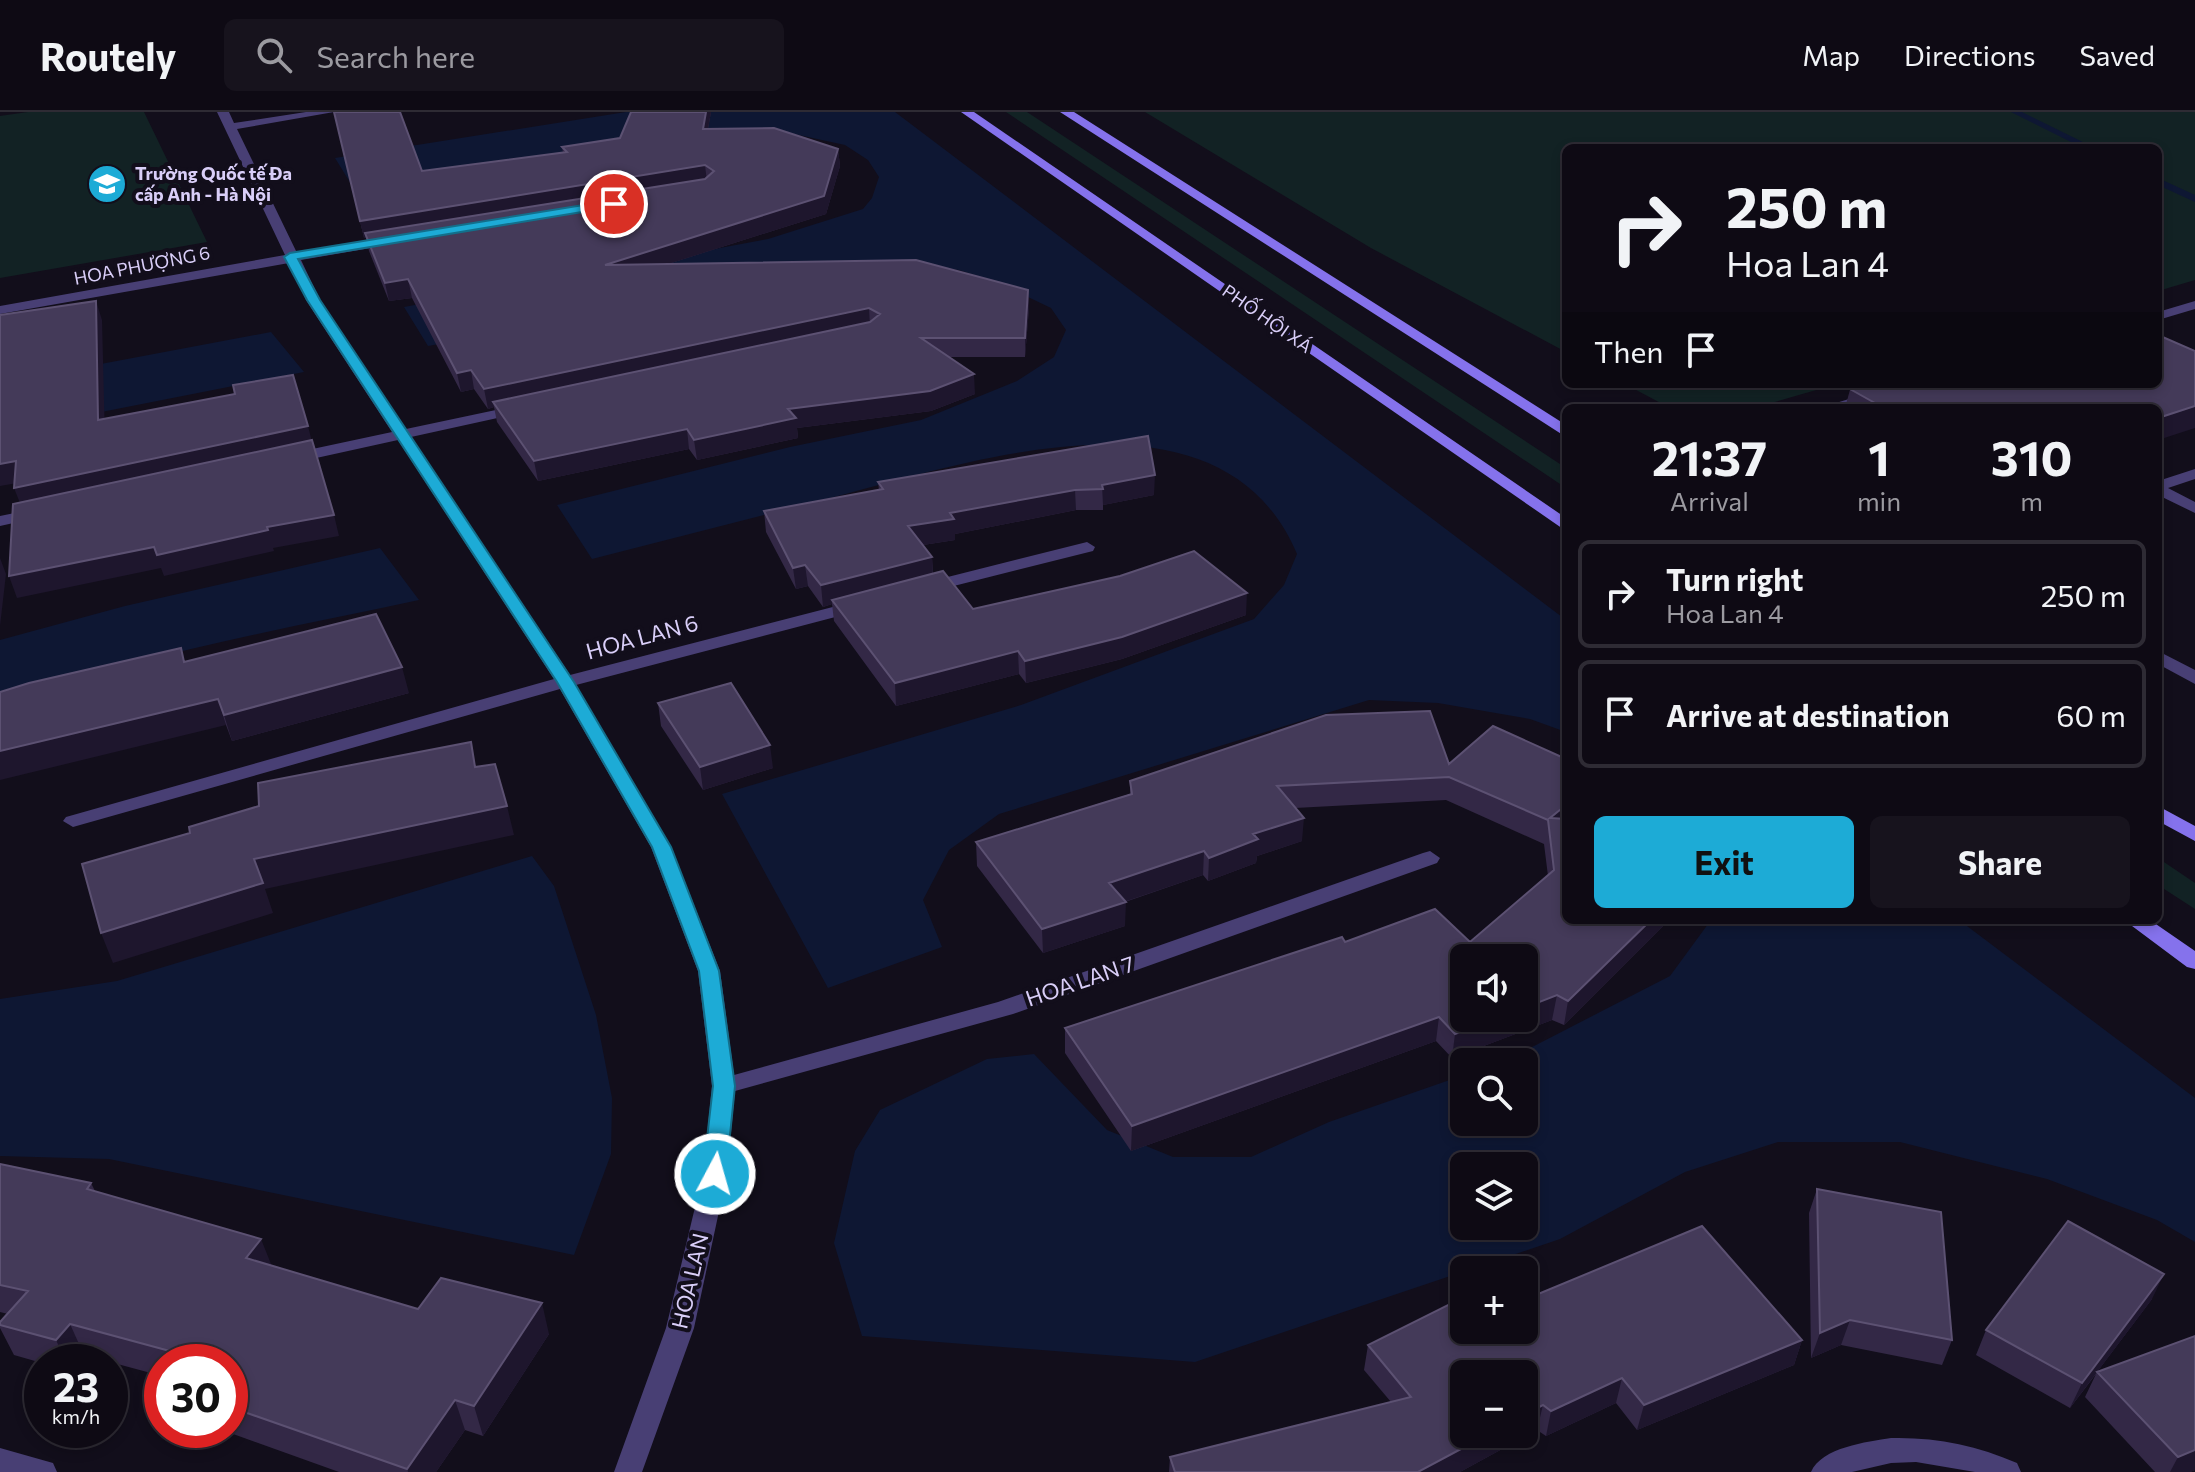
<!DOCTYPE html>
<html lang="en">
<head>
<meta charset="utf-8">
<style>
  :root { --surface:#0e0a14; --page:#17131d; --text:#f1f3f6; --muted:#9b9aa0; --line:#2e2b34; --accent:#1dabd6 }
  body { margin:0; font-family:Commissioner,sans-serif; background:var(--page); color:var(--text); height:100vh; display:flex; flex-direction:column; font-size:30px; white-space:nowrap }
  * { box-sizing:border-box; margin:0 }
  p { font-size:26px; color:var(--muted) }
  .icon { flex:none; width:44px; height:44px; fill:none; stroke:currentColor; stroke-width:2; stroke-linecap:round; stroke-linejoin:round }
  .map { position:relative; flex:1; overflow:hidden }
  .side { position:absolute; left:1562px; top:292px; width:600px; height:520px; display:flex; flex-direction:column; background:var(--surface); border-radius:12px; box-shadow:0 4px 12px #0003,0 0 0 2px var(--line) }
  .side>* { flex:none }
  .hud { position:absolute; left:1562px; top:32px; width:600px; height:244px; border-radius:12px; box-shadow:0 4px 12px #0003,0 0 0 2px var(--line); background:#0e0a14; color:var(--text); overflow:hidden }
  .buttons { position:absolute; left:1450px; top:832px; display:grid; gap:16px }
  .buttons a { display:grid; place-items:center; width:88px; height:88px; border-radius:12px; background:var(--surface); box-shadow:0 4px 12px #0003,0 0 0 2px var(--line); font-size:40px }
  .speed { position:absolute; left:24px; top:1232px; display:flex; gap:16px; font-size:40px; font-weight:700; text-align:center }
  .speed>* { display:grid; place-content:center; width:104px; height:104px; border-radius:50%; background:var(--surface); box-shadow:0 4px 12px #0003,0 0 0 2px var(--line); line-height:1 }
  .speed small { font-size:20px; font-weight:400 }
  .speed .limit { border:12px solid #d22; background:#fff; color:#111 }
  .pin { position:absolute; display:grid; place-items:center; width:68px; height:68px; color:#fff; margin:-34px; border:4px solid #fff; border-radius:50%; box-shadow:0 2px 8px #0007 }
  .me { position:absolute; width:88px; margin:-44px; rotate:6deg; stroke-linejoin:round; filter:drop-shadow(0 0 6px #0008) }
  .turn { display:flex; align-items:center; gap:28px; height:168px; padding:0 32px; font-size:36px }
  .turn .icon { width:104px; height:104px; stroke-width:2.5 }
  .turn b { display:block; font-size:56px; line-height:68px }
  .then { display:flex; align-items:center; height:76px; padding:0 32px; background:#0003; gap:16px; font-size:30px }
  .eta { display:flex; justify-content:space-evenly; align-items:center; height:136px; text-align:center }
  .eta b { font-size:48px; font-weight:700; line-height:56px }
  .button { display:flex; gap:16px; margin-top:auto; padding:16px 32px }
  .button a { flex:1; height:92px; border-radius:12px; background:var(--accent); color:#111; font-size:32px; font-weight:700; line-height:92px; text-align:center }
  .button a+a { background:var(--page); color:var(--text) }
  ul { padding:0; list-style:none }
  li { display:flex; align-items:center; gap:24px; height:108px; margin:0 16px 12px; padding:0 16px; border:4px solid var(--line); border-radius:12px }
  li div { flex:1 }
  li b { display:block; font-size:30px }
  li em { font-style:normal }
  header { display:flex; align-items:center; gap:48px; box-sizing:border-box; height:112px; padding:0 40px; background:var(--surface); border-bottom:2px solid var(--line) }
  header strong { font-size:38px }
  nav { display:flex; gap:44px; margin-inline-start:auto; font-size:28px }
  .search { width:560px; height:72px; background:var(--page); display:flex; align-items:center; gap:20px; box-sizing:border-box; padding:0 28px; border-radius:12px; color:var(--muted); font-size:30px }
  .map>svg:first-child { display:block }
  .green { fill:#122224 }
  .water { fill:#0e1733; fill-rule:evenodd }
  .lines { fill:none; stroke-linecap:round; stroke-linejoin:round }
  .stream { fill:#0e1733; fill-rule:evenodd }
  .service { fill:#483f74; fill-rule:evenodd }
  .minor { fill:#483f74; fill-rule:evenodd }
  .secondary { fill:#8572ec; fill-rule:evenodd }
  .wall { fill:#332846 }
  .shaded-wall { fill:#1e162d }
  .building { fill:#443a59; stroke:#5c5172; stroke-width:2 }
  .route { fill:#1dabd6; stroke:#136f8b; stroke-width:2 }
  .labels { text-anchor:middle; stroke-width:8; stroke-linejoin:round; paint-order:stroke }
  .far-poi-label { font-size:18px; font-weight:bold; fill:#d9cef8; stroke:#120e1b; text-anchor:start }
  .far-street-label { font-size:18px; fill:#d9cef8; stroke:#120e1b }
  .street-label { font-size:22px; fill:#d9cef8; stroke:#120e1b }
</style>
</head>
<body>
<header>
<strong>Routely</strong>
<div class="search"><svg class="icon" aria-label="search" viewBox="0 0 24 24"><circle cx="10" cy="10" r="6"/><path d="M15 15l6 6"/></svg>Search here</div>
<nav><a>Map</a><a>Directions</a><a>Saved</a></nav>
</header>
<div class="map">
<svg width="2195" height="1360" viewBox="0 0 2195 1360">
  <rect width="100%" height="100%" fill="#120e1b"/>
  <path class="green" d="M28,0H144L207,130L0,166V4Z
    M1006,0H1027L1566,356V376Z
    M1145,0H2195V168L2158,179V36H1566V240L1371,136Z
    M1625,272H1837L1754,296H1670Z
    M2158,746L2195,771V797L2158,773Z"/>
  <path class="water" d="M626,0H895L1566,508V620L1530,607L1438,591L1369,588L999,702L949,738L923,788L942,835L828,876L722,682L1021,593L1254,507L1284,473L1297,442C1222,265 975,348 838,384C756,405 674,426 592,447L557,393L790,335L921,308L1017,269L1054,245L1066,218L1051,196L997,170L959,158L927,155L772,172L428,234L404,195L768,127L863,97L872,86L879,65L868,48L845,33L771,17L356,80L335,46Z
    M271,220L304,260L0,320V271Z
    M380,436L419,488C279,518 134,543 0,594V528L125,494Z
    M532,744L554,774L596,903L612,986L611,1042L574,1143L109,1047L0,1044V887L117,869Z
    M1711,808H1959L2195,986V1130L2157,1108L2047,1067L1900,1030H1778L1685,1060L1560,1127L1195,1250L862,1224L834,1131L855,1039L880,998L987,947L1034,942L1107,1018L1173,1045H1251L1329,1010L1464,963V1010H1524V950H1503L1670,864ZM1464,1054H1524V1114H1464Z"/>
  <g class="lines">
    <path class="stream" d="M2011,0H2022L2095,36H2083Z
      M2158,66L2195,83V90L2158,73Z"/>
    <path class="service" d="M2195,189V197L2158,208V200Z
      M1897,272H1920L1844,296H1820Z
      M2195,357V367L2168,376L2195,390V401L2158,383V369Z
      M2158,539L2195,558V572L2158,552Z"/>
    <path class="minor" d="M217,0H229L234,11L306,0H334L237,17L297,141L394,124L400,128L394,132L301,148L320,188L406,317L520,293L527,297L520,301L411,325L570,563L856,489L865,494L862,498L576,573L671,735L720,859L734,963L998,890L1423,741L1430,739L1440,746L1437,751L1013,902L735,979L727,1062L694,1216L642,1360H614L666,1216L703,1062L712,974L698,859L651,735L560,577L80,713L73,715L63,709L66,705L554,567L398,328L289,352L281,347L289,342L392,320L306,188L289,151L0,202V194L285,143Z
      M39,396L47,401L45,404L0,414V404Z
      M1087,430L1095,435L1093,439L926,481L917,476L920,472Z
      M1891,1326C1936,1325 1976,1333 2017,1351L2021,1360H1975L1916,1350L1891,1351L1852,1360H1811C1822,1335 1867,1330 1891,1326Z
      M0,1336L53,1351L57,1360H0Z"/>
    <path class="secondary" d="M961,0H974L1566,406V419Z
      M1060,0H1074L1566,313V325Z
      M2158,694L2195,714V729L2158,709Z
      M2124,808H2150L2195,839V857L2187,855Z"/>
  </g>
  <path class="wall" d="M334,0L422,59L563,41L562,35L620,26L711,0L708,17L838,37L840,54L826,102L668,152L1028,178L1029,196L1025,245H948L975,282L931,299L797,316L798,326L697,348L689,337L538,369L497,310L494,295L488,297L474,277L461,280L412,186L389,189L369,139L366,126H364Z
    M1851,274L2158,296H1845Z
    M1148,324L1154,383L1103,393V398H1076L955,422V428L923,433L932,445L933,462L973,497L1246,503L1122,547L1026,571L1019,562L896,594L834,509L832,492L823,495L808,474L796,477L766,420L764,399L879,378L878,370Z
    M186,550L409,581L232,629L226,613Z
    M658,591L773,656L703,678L661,614Z
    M1566,647V808H1669L1564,913L1552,908L1452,946L1436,929L1131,1039L1065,941V916L1345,830H1470L1548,764L1544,732L1446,688L1295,696L1302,729L1257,744L1256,751L1208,769L1203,763L1125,790V814L1043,841L977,754L976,730L1130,682V669L1449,652Z
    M0,1052L91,1071L95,1079L271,1153L418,1197L549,1222L483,1324L465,1318L436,1360H339L222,1318H230V1250H162V1264L84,1243L78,1250L42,1251L14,1243L0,1216V1210L8,1202L0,1200Z
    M1817,1077L1952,1228L1942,1253L1841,1233L1811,1246L1809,1101Z
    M1531,1185L1802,1228L1794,1253L1637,1318L1616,1291L1546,1324L1537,1318L1460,1360H1169L1170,1345L1391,1290L1364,1258L1368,1233Z
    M2152,1187L2097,1260L2195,1224V1358L2190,1360H2155L2085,1285L2096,1262L2070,1296L1976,1243L1986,1218Z"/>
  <path class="shaded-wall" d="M706,0H711L705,33L703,17Z
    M838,37L840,54L826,102L608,171L605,153Z
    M705,53L707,70L365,121L366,126H364L360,109Z
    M408,167L412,186L389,189L385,171Z
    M1028,178L1029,196L1025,245V226Z
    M96,189L102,208L105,328L98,308Z
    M869,196L870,215L493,290L494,295L488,297L484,277Z
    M471,258L474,277L461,280L457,261Z
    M974,262L975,282L931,299L797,316L798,326L697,348L694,328L788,297Z
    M2195,294V316L2158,328V306Z
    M308,314L313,334L22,396L14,376Z
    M687,317L689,337L538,369L534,349Z
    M16,349L23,370L0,374V352Z
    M1155,363L1154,383L1103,393L1102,373Z
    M1075,378L1076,398L955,422V428L910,435L908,414L950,401Z
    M334,403L339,424L273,436L274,439L164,464L161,456L17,486L9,464L154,435Z
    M932,445L933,466L832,488V492L823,495L821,473Z
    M0,446L6,462L0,514Z
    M805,453L808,474L796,477L793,456Z
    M1247,481L1246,503L1122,547L1026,571L1025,549Z
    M1018,539L1019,562L896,594L895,571Z
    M402,555L409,581L232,629L224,603Z
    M218,587L226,613L0,668V639Z
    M770,633L773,656L703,678L700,655Z
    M1566,693V713L1550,706Z
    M507,694L514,723L265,777L273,801L113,851L101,821L254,747Z
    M1304,706L1302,729L1257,744L1256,751L1208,769L1209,746L1253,722Z
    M1204,739L1203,763L1109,795V771Z
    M1126,790L1125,814L1043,841L1042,817Z
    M1651,808H1669L1564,913L1568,889Z
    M1557,883L1552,908L1452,946L1455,922L1496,906H1524V896Z
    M1439,905L1436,929L1131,1039L1132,1014Z
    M261,1127L273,1157L246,1146Z
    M2164,1162L2152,1187L2070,1296L2082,1271Z
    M542,1191L549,1222L483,1324L474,1294Z
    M1850,1208L1841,1233L1811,1246L1820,1221Z
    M70,1212L84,1243L78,1250H66L56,1228Z
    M1802,1228L1794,1253L1637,1318L1644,1293Z
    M1622,1266L1616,1291L1546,1324L1551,1299Z
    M455,1288L465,1318L436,1360H408L407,1357Z
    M1543,1293L1537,1318L1460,1360H1418L1489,1322H1524V1303Z
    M2195,1338V1358L2190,1360H2170L2178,1345Z"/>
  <path class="building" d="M334,0H400L422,59L567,40L562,35L620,26L631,0H706L703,17L774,16L838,37L824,84L605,153L916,148L1028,178L1025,226H921L974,262L930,279L788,297L796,306L694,328L687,317L534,349L493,290L870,210L880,202L869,196L484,277L471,258L457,261L408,167L385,171L365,121L705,67L714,59L705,53L360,109Z
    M96,189L98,308L235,282L233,273L293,263L308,314L14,376L16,349L0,352V203Z
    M2158,223L2195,239V294L2158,306V296H1884L1850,277L1855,276L1851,274L1858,272H2158Z
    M1148,324L1155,363L1102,373L1103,377L1075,378L950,401L954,407L908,414L932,445L821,473L805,453L793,456L764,399L883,377L878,370Z
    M312,328L334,403L267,415L268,418L157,443L154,435L9,464L13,392Z
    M1194,439L1247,481L1122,525L1025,549L1018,539L895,571L832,488L943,459L973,497L1120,464Z
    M376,502L402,555L224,603L218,587L0,639V580L29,571L181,536L184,550Z
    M731,571L770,633L700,655L658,591Z
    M1430,599L1449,652L1493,614L1566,647V693L1550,706L1566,707V808H1651L1568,889L1557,883L1524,896V846H1464V906H1496L1455,922L1439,905L1132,1014L1065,916L1342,825L1345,830L1435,797L1470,830L1554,758L1548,708L1449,665L1277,674L1304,706L1253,722L1258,727L1209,746L1204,739L1109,771L1126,790L1042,817L976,730L1132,682L1130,669L1326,603Z
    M471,630L475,655L495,652L507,694L254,747L263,771L101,821L82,752L190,721L189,715L259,694L258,671Z
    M0,1052L91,1071L87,1077L261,1127L246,1146L418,1197L441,1166L542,1191L474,1294L455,1288L407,1357L230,1295V1250H201L203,1248L70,1212L56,1228L0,1213V1210L28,1179L0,1173Z
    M1817,1077L1941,1100L1952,1228L1850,1208L1820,1221Z
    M2068,1109L2164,1162L2082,1271L1986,1218Z
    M1702,1114L1802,1228L1644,1293L1622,1266L1551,1299L1543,1293L1524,1303V1262H1464V1322H1489L1418,1360H1175L1170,1345L1411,1285L1368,1233L1464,1185V1218H1524V1177L1531,1185Z
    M2195,1224V1338L2178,1345L2097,1260Z"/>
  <path class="route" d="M614,88L619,92L618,94L298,147L320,188L574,570L671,735L719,859L735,974L726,1062L723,1068L715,1071L707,1068L703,1062L713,974L699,859L652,735L557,570L307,188L284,145L290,141Z"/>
  <defs>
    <symbol id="school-disc" viewBox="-11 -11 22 22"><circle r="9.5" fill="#1dabd6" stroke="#120e1b"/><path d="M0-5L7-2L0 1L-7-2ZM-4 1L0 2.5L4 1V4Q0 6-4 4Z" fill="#fff"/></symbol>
  </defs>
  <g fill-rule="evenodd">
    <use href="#school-disc" x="85" y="50" width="44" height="44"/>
  </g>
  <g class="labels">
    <g class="far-poi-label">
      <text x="135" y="68">Trường Quốc tế Đa<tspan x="135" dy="21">cấp Anh - Hà Nội</tspan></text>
    </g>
    <g class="far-street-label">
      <text transform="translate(142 154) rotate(-11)" y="6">HOA PHƯỢNG 6</text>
      <text transform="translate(1267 207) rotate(35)" y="6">PHỐ HỘI XÁ</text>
    </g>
    <g class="street-label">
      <text transform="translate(642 525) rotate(-15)" y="8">HOA LAN 6</text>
      <text transform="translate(1080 869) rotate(-19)" y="8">HOA LAN 7</text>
      <text transform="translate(690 1169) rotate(-77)" y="8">HOA LAN</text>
    </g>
  </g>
</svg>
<div class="buttons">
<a><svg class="icon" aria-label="sound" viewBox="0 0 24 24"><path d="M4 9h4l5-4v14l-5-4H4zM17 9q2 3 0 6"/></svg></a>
<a><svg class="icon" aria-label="search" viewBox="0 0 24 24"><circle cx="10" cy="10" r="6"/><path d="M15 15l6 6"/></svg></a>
<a><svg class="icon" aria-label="layers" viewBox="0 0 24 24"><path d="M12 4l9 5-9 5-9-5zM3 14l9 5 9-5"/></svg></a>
<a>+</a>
<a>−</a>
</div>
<div class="speed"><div>23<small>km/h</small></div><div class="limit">30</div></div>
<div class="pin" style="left:614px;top:92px;background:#d93025"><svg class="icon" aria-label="arrive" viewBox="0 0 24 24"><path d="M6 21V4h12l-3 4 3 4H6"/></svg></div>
<svg class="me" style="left:715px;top:1062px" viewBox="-20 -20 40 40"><circle r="17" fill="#1dabd6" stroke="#fff" stroke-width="3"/><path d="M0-11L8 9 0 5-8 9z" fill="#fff"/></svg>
<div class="hud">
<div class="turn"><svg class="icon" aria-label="right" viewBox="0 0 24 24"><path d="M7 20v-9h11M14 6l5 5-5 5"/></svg><div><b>250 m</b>Hoa Lan 4</div></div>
<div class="then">Then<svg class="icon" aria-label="arrive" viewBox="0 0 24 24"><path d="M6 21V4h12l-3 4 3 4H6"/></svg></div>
</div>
<section class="side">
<div class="eta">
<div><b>21:37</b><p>Arrival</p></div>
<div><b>1</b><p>min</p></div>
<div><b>310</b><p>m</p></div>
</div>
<ul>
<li><svg class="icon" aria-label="right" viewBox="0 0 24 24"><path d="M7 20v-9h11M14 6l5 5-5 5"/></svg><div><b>Turn right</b><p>Hoa Lan 4</p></div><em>250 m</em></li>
<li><svg class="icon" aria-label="arrive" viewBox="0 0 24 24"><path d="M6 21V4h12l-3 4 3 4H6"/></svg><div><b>Arrive at destination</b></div><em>60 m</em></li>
</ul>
<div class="button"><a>Exit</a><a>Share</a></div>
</section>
</div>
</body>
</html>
